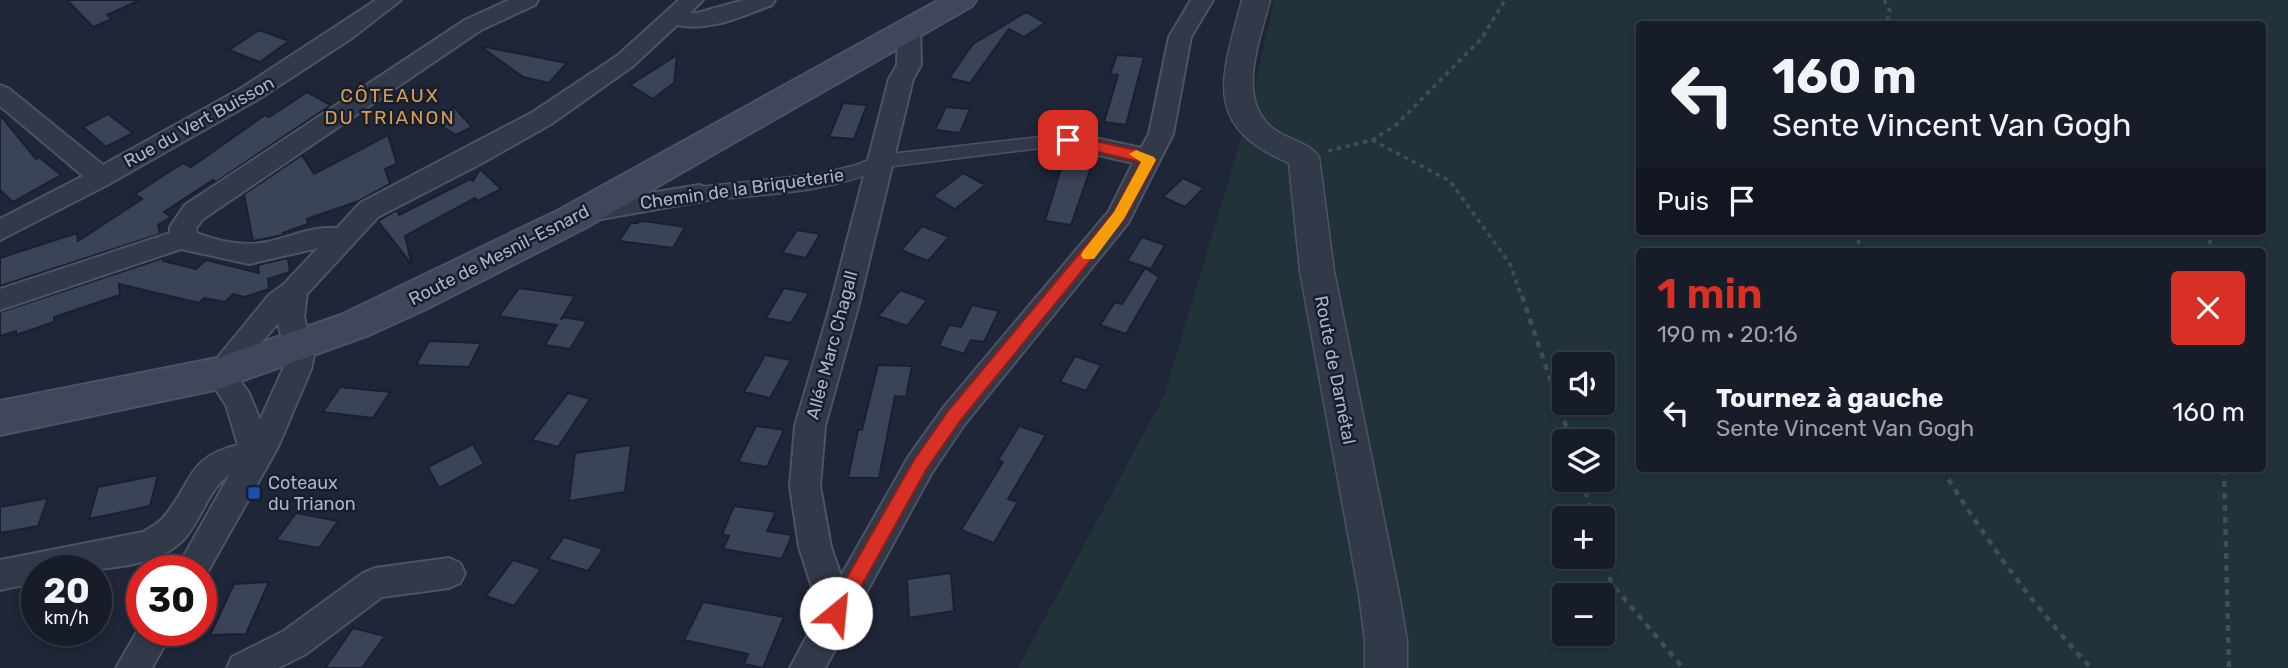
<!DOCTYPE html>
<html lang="fr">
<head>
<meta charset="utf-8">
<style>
  :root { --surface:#171c29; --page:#242935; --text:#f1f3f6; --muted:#9ea1a8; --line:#363a46; --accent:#d93025 }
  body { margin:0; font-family:Rubik,sans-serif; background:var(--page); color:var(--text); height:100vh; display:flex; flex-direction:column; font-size:26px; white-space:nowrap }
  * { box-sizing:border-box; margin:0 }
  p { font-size:23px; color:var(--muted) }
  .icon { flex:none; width:38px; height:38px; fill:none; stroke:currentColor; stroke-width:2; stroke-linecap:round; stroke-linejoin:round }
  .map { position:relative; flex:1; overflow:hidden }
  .sheet { position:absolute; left:1636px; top:248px; width:630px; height:224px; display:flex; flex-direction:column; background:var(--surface); border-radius:7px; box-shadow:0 4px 10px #0003,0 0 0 2px var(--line) }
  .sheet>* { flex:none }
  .hud { position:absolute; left:1636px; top:21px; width:630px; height:214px; border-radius:7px; box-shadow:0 4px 10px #0003,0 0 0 2px var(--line); background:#171c29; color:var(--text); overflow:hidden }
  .tools { position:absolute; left:1552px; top:352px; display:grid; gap:14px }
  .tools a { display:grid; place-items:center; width:63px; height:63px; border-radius:7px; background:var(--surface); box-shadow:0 4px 10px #0003,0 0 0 2px var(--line); font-size:35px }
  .speed { position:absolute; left:21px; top:555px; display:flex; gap:14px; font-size:35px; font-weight:700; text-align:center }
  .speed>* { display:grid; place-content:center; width:91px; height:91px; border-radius:50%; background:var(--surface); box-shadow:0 4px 10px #0003,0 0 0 2px var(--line); line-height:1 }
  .speed small { font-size:18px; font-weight:400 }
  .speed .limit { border:10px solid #d22; background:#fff; color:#111 }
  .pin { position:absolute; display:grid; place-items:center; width:60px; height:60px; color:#fff; margin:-30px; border-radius:14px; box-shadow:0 4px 10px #0006 }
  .me { position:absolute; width:77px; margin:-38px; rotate:28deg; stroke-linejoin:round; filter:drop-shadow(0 0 5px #0008) }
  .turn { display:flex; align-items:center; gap:24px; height:147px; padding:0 21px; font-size:32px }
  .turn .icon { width:91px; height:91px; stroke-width:2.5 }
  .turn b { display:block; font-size:49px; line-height:60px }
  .then { display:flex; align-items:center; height:66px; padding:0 21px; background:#0003; gap:14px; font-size:26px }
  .round { display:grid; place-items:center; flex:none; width:74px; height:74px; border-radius:7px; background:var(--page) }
  .overview { display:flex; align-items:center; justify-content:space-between; height:119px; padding:0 21px }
  h1 { font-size:42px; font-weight:600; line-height:52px; color:var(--accent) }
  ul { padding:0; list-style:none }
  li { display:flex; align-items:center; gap:21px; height:91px; padding:0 21px }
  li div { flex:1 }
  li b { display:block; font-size:26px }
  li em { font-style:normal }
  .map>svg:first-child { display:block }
  .green { fill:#213339; fill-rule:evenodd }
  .building { fill:#3b4358; stroke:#1a202e; stroke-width:2 }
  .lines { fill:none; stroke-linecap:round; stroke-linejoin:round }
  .pedestrian-casing { stroke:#4d5363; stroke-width:3 }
  .minor-casing { stroke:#4d5363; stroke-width:4 }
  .tertiary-casing { stroke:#4d5363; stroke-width:3 }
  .secondary-casing { stroke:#4d5363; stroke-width:4 }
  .path-far1 { stroke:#3e5056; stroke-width:3.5; stroke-dasharray:4.5 4.5; stroke-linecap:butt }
  .path { stroke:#3e5056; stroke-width:4.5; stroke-dasharray:6 6; stroke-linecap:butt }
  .pedestrian { fill:#323948; fill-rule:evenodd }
  .minor { fill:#323948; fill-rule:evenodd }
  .tertiary { fill:#323948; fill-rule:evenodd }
  .secondary { fill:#40475b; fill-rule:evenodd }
  .route { fill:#d93025; stroke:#8d1f18; stroke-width:2 }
  .slow { fill:#f59e0b }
  .transit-dot { fill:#1a4fb4; stroke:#181e2c; stroke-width:2.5 }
  .labels { text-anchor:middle; stroke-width:5; stroke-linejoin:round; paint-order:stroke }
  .street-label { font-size:18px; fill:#acb3c5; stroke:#181e2c }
  .poi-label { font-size:18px; fill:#acb3c5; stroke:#181e2c; text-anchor:start }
  .neighbourhood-label { font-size:19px; letter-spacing:2px; fill:#d79e55; stroke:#181e2c }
</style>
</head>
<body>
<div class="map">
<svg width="2288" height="668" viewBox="0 0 2288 668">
  <rect width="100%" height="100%" fill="#1f2637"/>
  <path class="green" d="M1274,0H2288V668H1018L1164,396L1251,106ZM1640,24H2263V231H1640ZM1640,252H2263V469H1640ZM1564,364H1603V402H1564ZM1564,441H1603V480H1564ZM1564,518H1603V556H1564ZM1564,595H1603V634H1564Z"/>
  <path class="building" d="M67,0H140L107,15L112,19L93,27Z
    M1026,12L1045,23L1024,37L1009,29L970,83L949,78L973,44Z
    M259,30L289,41L260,62L229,50Z
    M480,46L567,63L549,83L523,77Z
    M677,55L674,83L653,99L630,85Z
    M1117,55L1144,57L1126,125L1104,122L1118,75L1110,74Z
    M307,92L331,105L216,182L213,180L164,212L171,217L158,225L160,234L0,286V258L77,233L78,241L142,199L135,194L183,163L191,167L265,115L269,117Z
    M843,103L867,105L854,139L829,137Z
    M454,107L472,127L456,135L429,118Z
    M946,107L970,109L960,133L935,130Z
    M108,114L133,133L106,147L83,127Z
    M0,115L36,159L39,157L61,175L13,202L0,190Z
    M388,135L397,164L385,169L390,184L359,201L307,219L308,224L283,233V235L253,241L244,194L302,155L314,174Z
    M1065,155L1094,159L1071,225L1045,221Z
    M480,169L501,189L478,201L475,198L405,236L412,265L378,221L397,210L399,215L470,179L473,181Z
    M963,173L985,185L955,209L933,196Z
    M1183,178L1204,188L1185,207L1163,197Z
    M639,221L651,222L685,227L673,248L619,241L631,223H638Z
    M922,226L949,237L928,261L901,250Z
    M797,230L820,234L806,258L782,253Z
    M1142,237L1165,245L1151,269L1127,261Z
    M163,258V261L196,269L206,260L259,273L258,265L288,258L290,272L268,279L269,289L245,297L233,294L225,302L204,298L199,303L119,284L120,295L54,317V322L16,335V331L0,336V312Z
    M1145,268L1159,277L1126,334L1100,325L1115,302L1122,304Z
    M519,288L575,296L561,320L562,317L587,321L570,349L545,345L557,325L499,316Z
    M784,288L809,293L791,323L766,318Z
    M900,290L927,300L907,326L878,316Z
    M972,305L999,311L984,342L971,340L964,354L939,346L949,325L961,327Z
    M429,341L481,343L469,367L416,365Z
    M765,355L791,360L770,398L744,392Z
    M1075,356L1101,365L1086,391L1060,382Z
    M878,365L912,366L906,397L895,396L879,478H848L858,430H862Z
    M340,387L390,392L373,418L323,412Z
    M568,393L590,399L558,447L532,440Z
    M756,426L784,430L767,467L738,462Z
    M1019,426L1046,435L1008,499L1018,502L994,543L961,530L1003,462L998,460Z
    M473,444L484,464L439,488L428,467Z
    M631,445L625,492L569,501L575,453Z
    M158,475L150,506L89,519L98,487Z
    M48,498L38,526L0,533V507Z
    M734,506L776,512L767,531L792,535L782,559L723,549L729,536L722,534Z
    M296,513L338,521L319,548L276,540Z
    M564,537L603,549L588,571L548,559Z
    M513,560L541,569L514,606L486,596Z
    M951,573L954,611L909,618L907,579Z
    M269,582L246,634L210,635L234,584Z
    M703,602L784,617L763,668L744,664L748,654L684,640Z
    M353,628L385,636L362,668H325Z"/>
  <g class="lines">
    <defs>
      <path id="pedestrian" d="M1068,134L1074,136L1077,140L1074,144L885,167C828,194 761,194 699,201L692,199L689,194L692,189L699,187L820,174L856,165L881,155Z"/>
      <path id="minor" d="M376,0H401L352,38L257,100L109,184L0,240V219L83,176L0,106V85L8,88L103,165L240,89Z
        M509,0H538L535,5L481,30L203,219L196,228L197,233C218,241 245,247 267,242C291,237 312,226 337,228L360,203L533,112L617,56L679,0H703L690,13H697L744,0H775L772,5C742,16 710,32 677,25L633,66L551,124L484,162L378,217L307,294L304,317L314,355L311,369L278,447L203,580L201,581V570H176L230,474C207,490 202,520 183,540C151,573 79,570 37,570V582L0,590V560L143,532C149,528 156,525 161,520C193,486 184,458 238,445L226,405L205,373L269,295L284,284L318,248L249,264L181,249L0,310V289L170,233V227L185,205L465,20ZM278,323L286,355L283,369L260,420L249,393L235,374Z
        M1191,0H1213L1191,37L1173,134L1128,223L964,425L931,474L825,668H790L820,612L799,547L790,486L795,426L830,307L889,79L897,65L898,29L901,24H917L920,29L921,65L913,79L858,307L825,426L820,486L831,547L841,576L909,456L944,407L1109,211L1133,163L1059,146L1056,140L1059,134L1068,132L1141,148L1149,134L1169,37Z
        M699,185L708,188L712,194L708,200L584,222L575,220L571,213L575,206L584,204Z
        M449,558L460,563L465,573L460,583L449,588L382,597L306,654L278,668H227L232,657L282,632L363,573L375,568Z
        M142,623V630H173L152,668H116Z"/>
      <path id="tertiary" d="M1242,0H1270C1260,41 1233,104 1278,132C1291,140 1311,144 1319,157L1334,271L1399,594L1407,641V668H1365V641L1359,594L1300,271L1289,163C1200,125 1222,77 1242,0Z"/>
      <path id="secondary" d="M939,0H976L972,6L585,228L424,310L369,335L219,389L0,435V401L217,358L341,315L559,210Z"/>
    </defs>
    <use href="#pedestrian" class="pedestrian-casing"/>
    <use href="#minor" class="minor-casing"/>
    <use href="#tertiary" class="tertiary-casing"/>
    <use href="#secondary" class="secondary-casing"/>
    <path class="path-far1" d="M1884,0L1890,11L1886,24
      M1372,140L1450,181L1510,264L1522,298
      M1328,151L1372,140L1396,125L1482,38L1505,0
      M1856,231L1861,252
      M2208,231L2212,252"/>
    <path class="path" d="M1522,296L1571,441
      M1942,469C1986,540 2034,607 2091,668
      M2224,469L2229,668
      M1582,480L1593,518
      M1603,554L1611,583L1683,668"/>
    <use href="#pedestrian" class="pedestrian"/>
    <use href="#minor" class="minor"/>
    <use href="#tertiary" class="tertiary"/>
    <use href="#secondary" class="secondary"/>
  </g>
  <path class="route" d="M1068,135L1136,150L1156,160L1124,219L960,421L926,470L843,619L836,621L830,619L827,613L830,607L914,460L948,411L1114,212L1141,162L1063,144L1061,140Z"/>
  <path class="slow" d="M1136,150L1154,157L1156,160L1124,219L1094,259H1083L1081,255L1083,251L1114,212L1141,162L1129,154Z"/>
  <rect class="transit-dot" x="247" y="486" width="14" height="14" rx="3.5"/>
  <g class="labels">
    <g class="street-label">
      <text transform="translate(199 122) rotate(-29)" y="6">Rue du Vert Buisson</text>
      <text transform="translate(742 189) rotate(-8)" y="6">Chemin de la Briqueterie</text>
      <text transform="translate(499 255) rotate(-27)" y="6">Route de Mesnil-Esnard</text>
      <text transform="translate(832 345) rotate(-75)" y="6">Allée Marc Chagall</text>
      <text transform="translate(1335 370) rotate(79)" y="6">Route de Darnétal</text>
    </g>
    <g class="poi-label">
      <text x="268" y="489">Coteaux<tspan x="268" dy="21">du Trianon</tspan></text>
    </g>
    <g class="neighbourhood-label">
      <text x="390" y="102">CÔTEAUX<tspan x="390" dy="22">DU TRIANON</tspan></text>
    </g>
  </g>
</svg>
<div class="tools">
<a><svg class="icon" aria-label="sound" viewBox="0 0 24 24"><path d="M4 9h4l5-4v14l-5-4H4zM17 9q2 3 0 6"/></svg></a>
<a><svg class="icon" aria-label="layers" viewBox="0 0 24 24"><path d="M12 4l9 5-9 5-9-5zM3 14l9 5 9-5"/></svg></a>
<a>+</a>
<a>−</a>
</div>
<div class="speed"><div>20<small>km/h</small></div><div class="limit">30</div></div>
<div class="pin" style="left:1068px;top:140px;background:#d93025"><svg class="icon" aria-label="arrive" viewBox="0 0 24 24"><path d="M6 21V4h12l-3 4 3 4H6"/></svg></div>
<svg class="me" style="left:836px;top:613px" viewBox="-20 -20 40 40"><circle r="19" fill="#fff"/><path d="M0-13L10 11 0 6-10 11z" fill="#d93025"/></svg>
<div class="hud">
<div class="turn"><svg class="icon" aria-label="left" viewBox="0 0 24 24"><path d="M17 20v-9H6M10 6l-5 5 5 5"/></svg><div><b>160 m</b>Sente Vincent Van Gogh</div></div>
<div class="then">Puis<svg class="icon" aria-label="arrive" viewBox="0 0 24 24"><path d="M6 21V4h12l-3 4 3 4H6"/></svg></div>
</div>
<section class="sheet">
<div class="overview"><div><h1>1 min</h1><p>190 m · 20:16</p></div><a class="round" style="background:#d93025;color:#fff"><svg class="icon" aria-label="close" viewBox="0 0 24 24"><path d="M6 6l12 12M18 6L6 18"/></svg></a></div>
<ul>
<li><svg class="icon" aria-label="left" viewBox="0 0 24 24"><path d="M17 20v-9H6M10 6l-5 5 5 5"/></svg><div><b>Tournez à gauche</b><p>Sente Vincent Van Gogh</p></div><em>160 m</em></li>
</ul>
</section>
</div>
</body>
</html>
